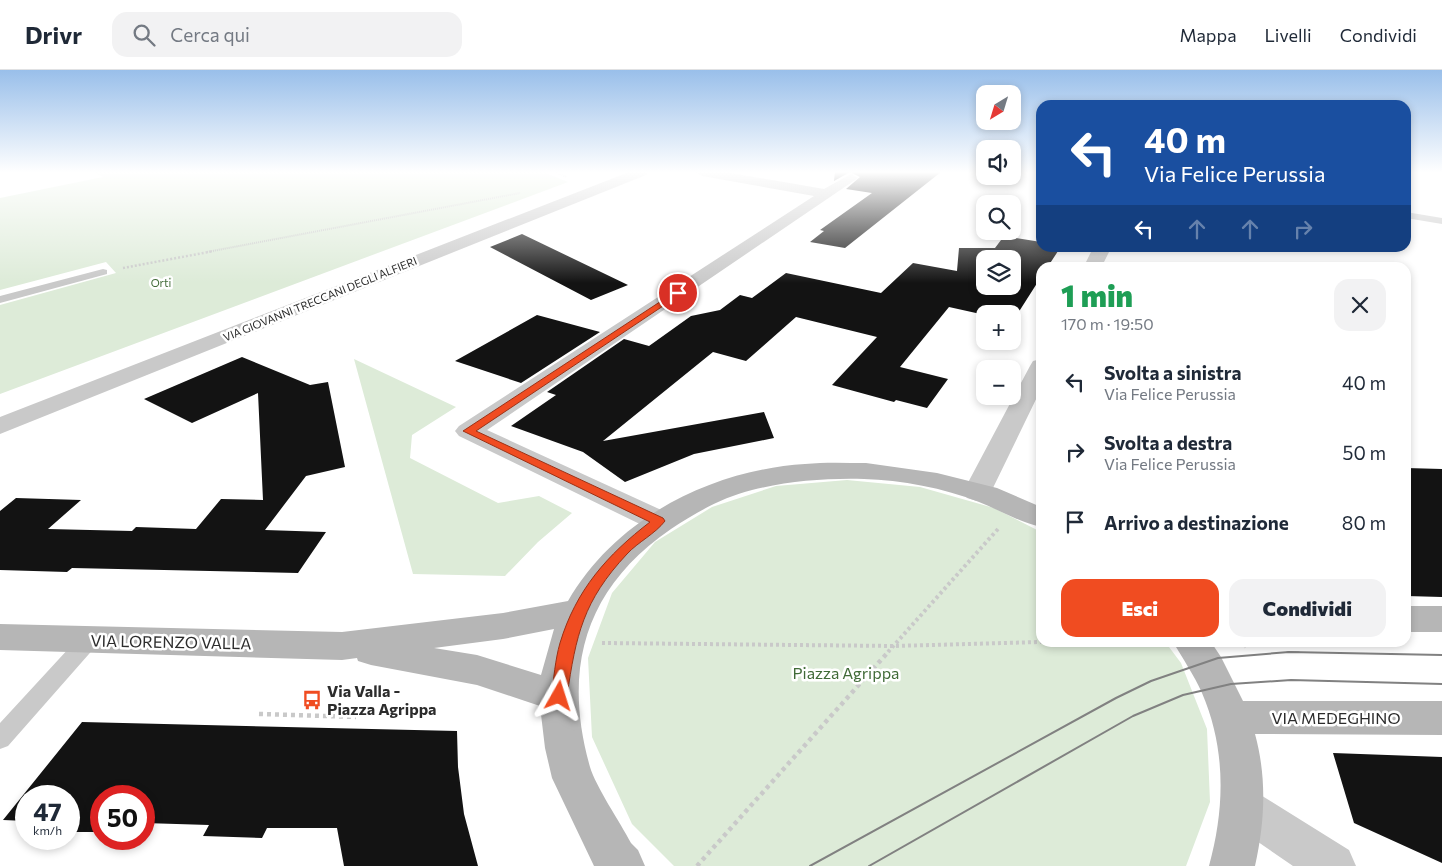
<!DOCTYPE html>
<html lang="it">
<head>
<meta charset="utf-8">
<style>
  :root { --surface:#fff; --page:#f2f2f3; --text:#1f2937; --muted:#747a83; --line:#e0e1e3; --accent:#f04c21 }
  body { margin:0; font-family:Commissioner,sans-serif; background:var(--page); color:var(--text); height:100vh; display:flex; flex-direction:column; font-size:19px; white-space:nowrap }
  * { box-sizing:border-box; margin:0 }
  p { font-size:16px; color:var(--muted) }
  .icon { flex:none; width:28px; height:28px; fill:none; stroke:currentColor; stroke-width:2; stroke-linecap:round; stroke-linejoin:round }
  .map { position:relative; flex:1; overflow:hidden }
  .details { position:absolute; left:1036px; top:192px; width:375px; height:385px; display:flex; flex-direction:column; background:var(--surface); border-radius:15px; box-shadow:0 2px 8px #0003 }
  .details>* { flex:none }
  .banner { position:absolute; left:1036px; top:30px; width:375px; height:152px; border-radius:15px; box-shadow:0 2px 8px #0003; background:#1a4fa0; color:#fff; overflow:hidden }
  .needle { width:32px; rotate:218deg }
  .tools { position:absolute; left:976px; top:15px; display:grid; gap:10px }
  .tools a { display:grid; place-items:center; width:45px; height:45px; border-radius:10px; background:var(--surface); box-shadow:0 2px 8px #0003; font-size:25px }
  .speed { position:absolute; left:15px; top:715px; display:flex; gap:10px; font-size:25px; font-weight:700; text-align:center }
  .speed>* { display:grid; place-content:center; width:65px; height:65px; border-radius:50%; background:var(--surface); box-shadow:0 2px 8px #0003; line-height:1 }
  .speed small { font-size:12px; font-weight:400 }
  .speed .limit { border:8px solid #d22; background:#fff; color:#111 }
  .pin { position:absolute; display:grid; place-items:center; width:42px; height:42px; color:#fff; margin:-21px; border:2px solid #fff; border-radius:50%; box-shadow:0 1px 5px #0007 }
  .me { position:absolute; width:55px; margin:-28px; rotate:6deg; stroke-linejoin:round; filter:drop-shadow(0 0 4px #0008) }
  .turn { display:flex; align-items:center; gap:18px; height:105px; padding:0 25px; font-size:22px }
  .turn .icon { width:65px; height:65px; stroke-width:2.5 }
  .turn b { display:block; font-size:35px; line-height:42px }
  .lanes { display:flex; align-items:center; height:48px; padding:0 25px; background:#0003; justify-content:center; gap:25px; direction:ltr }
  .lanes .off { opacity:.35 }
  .round { display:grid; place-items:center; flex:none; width:52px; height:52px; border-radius:15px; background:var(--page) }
  .overview { display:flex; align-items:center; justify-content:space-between; height:85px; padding:0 25px }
  h1 { font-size:30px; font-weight:800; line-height:38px; color:#1e9e55 }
  .action { display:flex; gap:10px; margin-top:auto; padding:10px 25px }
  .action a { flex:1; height:58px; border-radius:15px; background:var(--accent); color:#fff; font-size:20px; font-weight:800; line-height:58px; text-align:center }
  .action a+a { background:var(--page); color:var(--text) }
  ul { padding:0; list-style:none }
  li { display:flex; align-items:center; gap:15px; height:70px; padding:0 25px }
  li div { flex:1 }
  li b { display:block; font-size:19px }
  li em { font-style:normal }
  header { display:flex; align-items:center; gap:30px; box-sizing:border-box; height:70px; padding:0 25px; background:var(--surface); border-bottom:1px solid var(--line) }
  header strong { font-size:24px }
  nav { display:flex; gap:28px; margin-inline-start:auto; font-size:18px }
  .search { width:350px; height:45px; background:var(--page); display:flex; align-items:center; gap:12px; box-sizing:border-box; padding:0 18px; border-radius:15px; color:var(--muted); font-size:19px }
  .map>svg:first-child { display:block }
  .green { fill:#ddebd8 }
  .building { fill:#131313; fill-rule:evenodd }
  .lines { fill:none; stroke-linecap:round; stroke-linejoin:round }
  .path-far3 { stroke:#c9c9c9; stroke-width:2; stroke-dasharray:1 1; stroke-linecap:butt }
  .path-far2 { stroke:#c9c9c9; stroke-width:2.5; stroke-dasharray:2 2; stroke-linecap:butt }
  .path-far1 { stroke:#c9c9c9; stroke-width:4; stroke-dasharray:3 3; stroke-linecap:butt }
  .path { stroke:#c9c9c9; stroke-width:4.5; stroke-dasharray:4 4; stroke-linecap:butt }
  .service { fill:#c9c9c9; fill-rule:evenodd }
  .minor { fill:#c9c9c9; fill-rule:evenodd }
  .secondary { fill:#b6b6b6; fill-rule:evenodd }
  .tram-far1 { stroke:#818181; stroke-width:1 }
  .tram { stroke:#818181; stroke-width:2 }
  .route { fill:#f04c21; stroke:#9c3115 }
  .labels { text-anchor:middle; stroke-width:5; stroke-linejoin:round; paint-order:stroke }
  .far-park-label { font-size:11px; fill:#406a37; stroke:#fff }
  .far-street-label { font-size:11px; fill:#2c2c2c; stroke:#fff }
  .near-street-label { font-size:16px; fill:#2c2c2c; stroke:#fff }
  .near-park-label { font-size:16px; fill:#406a37; stroke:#fff }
  .near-poi-label { font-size:16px; font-weight:bold; fill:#2c2c2c; stroke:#fff; text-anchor:start }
</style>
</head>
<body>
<header>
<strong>Drivr</strong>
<div class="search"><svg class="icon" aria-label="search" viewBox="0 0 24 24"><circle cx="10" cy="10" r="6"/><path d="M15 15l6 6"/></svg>Cerca qui</div>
<nav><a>Mappa</a><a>Livelli</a><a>Condividi</a></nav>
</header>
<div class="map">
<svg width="1442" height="796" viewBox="0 0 1442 796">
  <rect width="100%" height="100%" fill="#fff"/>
  <path class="green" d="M93,102H543L568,112L0,324V235L116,203L106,192L0,220V128L103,107Z
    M354,289L456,337L412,365L410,388L498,433L539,426L572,443L538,472L505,506L413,504Z
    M847,410L920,417L994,438L1041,462V572L1166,573L1181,593L1207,659L1210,732L1186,796H674L632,754L592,667L588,588L612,523L655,472L712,437L776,416Z"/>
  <path class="building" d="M835,102H941L845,178L810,172L824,161L820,160L872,123L846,119L860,107L850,102L834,111Z
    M522,164L628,215L591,230L490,177Z
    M1004,166L1041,172V178H1060L1047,198H1041V207L1013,251L1012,244L985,245L949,237L900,297L948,309L927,338L896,330L894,332L832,315L877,267L796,247L746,291L713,282L603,371L764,342L774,368L694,384L625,412L583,382L511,356L556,325L547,322L624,269L649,276L691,246L720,240L740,225L752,228L786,203L881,223L913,193L957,201L959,178H995ZM985,189H1012V216H985Z
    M537,245L600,262L521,313L455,291Z
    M242,287L310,315L328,312L345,397L306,406L265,460L326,462L298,503L72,498L67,502L0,500V441L16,428L81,430L48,459L132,461L136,457L196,459L221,429L263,430L258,323L192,353L144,329Z
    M1406,398L1442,399V527L1406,526Z
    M82,652L457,661L458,697L464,744L478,796H344L337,758H267L262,768L203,766L209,755L144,753V726H101V762H69V726H26V751L3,750Z
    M1333,683L1442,687V793L1354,753Z"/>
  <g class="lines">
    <path class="path-far3" d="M554,102L567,107
      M207,182L520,123"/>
    <path class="path-far2" d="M123,198L214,181"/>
    <path class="path-far1" d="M1242,572L1246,577
      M602,573L894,576L1041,572
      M888,582L998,459"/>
    <path class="path" d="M259,644L356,647
      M697,796L889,581"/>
    <path class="service" d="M1406,142L1442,148V154L1406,148Z
      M103,199L107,200V204L0,233V226Z
      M89,562L96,564L100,570L96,576L8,676L0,679V653L82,564Z"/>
    <path class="minor" d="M629,102H648L646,105L0,364V347Z
      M695,102H725L824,119L851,104L858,108L487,360L670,444L674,451L670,458L659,461L648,458L459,366L455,361L459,356L814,126L702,106Z
      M1093,178H1111L1101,198H1083Z
      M1041,289V319L991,422L987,428L977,431L967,428L963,422L1030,296L1033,291Z
      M1244,718L1259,724L1349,780L1356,796H1293L1229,752L1222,738L1229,724Z"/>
    <path class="secondary" d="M866,393L937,403L997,418L1041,437V457C1019,452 999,440 979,432C944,418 901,410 864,409C826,408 789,411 752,420C723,427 695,443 671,459C585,518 562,598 590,697C596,717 620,752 631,773L638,780L645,796H594L552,708L545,678L540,636L477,615L371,595L358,591L357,588L342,590L0,580V554L342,562L503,543L568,531C616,448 711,400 805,394C825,392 846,393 866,393ZM554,559L541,605L477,585L434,578L503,569Z
      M1406,536H1442V562H1406Z
      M1173,572H1211L1221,587L1243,631H1442V665L1255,664C1267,708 1265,751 1255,796H1209C1225,738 1226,679 1202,623C1194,605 1183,589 1173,572Z"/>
    <path class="tram-far1" d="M1287,582H1299"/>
    <path class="tram" d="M810,796L1116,628L1151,611L1218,588L1289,582L1442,585
      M869,796L1133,646L1183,625L1231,614L1291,610L1442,614"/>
  </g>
  <linearGradient id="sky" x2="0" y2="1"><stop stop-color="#99bfea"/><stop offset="0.48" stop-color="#fff"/><stop offset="1" stop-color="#fff" stop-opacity="0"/></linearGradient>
  <rect width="1442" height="213" fill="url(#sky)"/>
  <path class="route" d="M678,220L682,223L681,224L476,361L663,448L665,451C655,464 638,472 627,484C583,531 576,565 567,626L564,631L559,633L553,631L551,626C554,609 555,590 560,573C576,520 607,485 650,452L463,361Z"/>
  <defs>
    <symbol id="bus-bare" viewBox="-9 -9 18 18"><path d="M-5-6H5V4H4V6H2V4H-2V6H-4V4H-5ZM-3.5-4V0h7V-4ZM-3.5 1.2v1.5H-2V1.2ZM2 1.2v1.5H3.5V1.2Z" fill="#f04c21" stroke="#fff" stroke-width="2.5" paint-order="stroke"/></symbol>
  </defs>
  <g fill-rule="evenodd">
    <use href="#bus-bare" x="298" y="616" width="28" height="28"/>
  </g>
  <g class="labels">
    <g class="far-park-label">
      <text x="161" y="217">Orti</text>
    </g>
    <g class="far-street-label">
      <text transform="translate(320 229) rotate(-22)" y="4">VIA GIOVANNI TRECCANI DEGLI ALFIERI</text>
    </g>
    <g class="near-street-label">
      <text transform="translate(171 572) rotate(1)" y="6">VIA LORENZO VALLA</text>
      <text x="1336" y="654">VIA MEDEGHINO</text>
    </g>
    <g class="near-park-label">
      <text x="846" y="609">Piazza Agrippa</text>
    </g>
    <g class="near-poi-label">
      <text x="327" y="627">Via Valla -<tspan x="327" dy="18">Piazza Agrippa</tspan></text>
    </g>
  </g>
</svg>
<div class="tools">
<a><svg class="needle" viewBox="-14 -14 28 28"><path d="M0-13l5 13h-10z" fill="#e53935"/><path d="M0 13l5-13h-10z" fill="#747a83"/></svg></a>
<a><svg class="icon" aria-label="sound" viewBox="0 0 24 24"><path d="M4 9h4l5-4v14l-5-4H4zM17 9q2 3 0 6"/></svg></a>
<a><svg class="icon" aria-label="search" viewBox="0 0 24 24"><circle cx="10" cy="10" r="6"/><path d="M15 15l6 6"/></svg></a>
<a><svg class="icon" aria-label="layers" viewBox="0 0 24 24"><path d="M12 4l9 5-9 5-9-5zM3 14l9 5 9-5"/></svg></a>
<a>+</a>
<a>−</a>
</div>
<div class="speed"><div>47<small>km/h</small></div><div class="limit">50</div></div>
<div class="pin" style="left:678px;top:223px;background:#d93025"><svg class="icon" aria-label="arrive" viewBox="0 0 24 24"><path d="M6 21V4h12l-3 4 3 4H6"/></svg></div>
<svg class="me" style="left:559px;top:626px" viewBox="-20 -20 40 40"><path d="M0-17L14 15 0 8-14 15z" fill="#f04c21" stroke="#fff" stroke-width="4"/></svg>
<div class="banner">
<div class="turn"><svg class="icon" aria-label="left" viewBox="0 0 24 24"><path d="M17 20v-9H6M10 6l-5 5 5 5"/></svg><div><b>40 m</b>Via Felice Perussia</div></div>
<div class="lanes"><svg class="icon" aria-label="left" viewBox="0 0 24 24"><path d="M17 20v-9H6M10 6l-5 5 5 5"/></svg><svg class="icon off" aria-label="ahead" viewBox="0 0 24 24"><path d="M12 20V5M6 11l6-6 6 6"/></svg><svg class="icon off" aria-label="ahead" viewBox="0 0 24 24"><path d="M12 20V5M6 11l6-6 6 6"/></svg><svg class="icon off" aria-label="right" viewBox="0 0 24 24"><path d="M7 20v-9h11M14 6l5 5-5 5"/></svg></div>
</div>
<section class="details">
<div class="overview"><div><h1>1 min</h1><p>170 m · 19:50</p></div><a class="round"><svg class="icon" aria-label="close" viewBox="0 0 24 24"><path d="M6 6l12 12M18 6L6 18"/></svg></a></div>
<ul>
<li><svg class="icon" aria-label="left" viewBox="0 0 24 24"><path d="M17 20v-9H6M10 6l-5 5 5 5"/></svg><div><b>Svolta a sinistra</b><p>Via Felice Perussia</p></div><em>40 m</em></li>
<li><svg class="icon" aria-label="right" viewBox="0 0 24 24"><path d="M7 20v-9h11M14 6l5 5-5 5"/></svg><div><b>Svolta a destra</b><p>Via Felice Perussia</p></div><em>50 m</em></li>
<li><svg class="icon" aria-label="arrive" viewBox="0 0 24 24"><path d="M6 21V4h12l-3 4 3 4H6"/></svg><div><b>Arrivo a destinazione</b></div><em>80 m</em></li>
</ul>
<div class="action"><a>Esci</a><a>Condividi</a></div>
</section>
</div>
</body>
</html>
